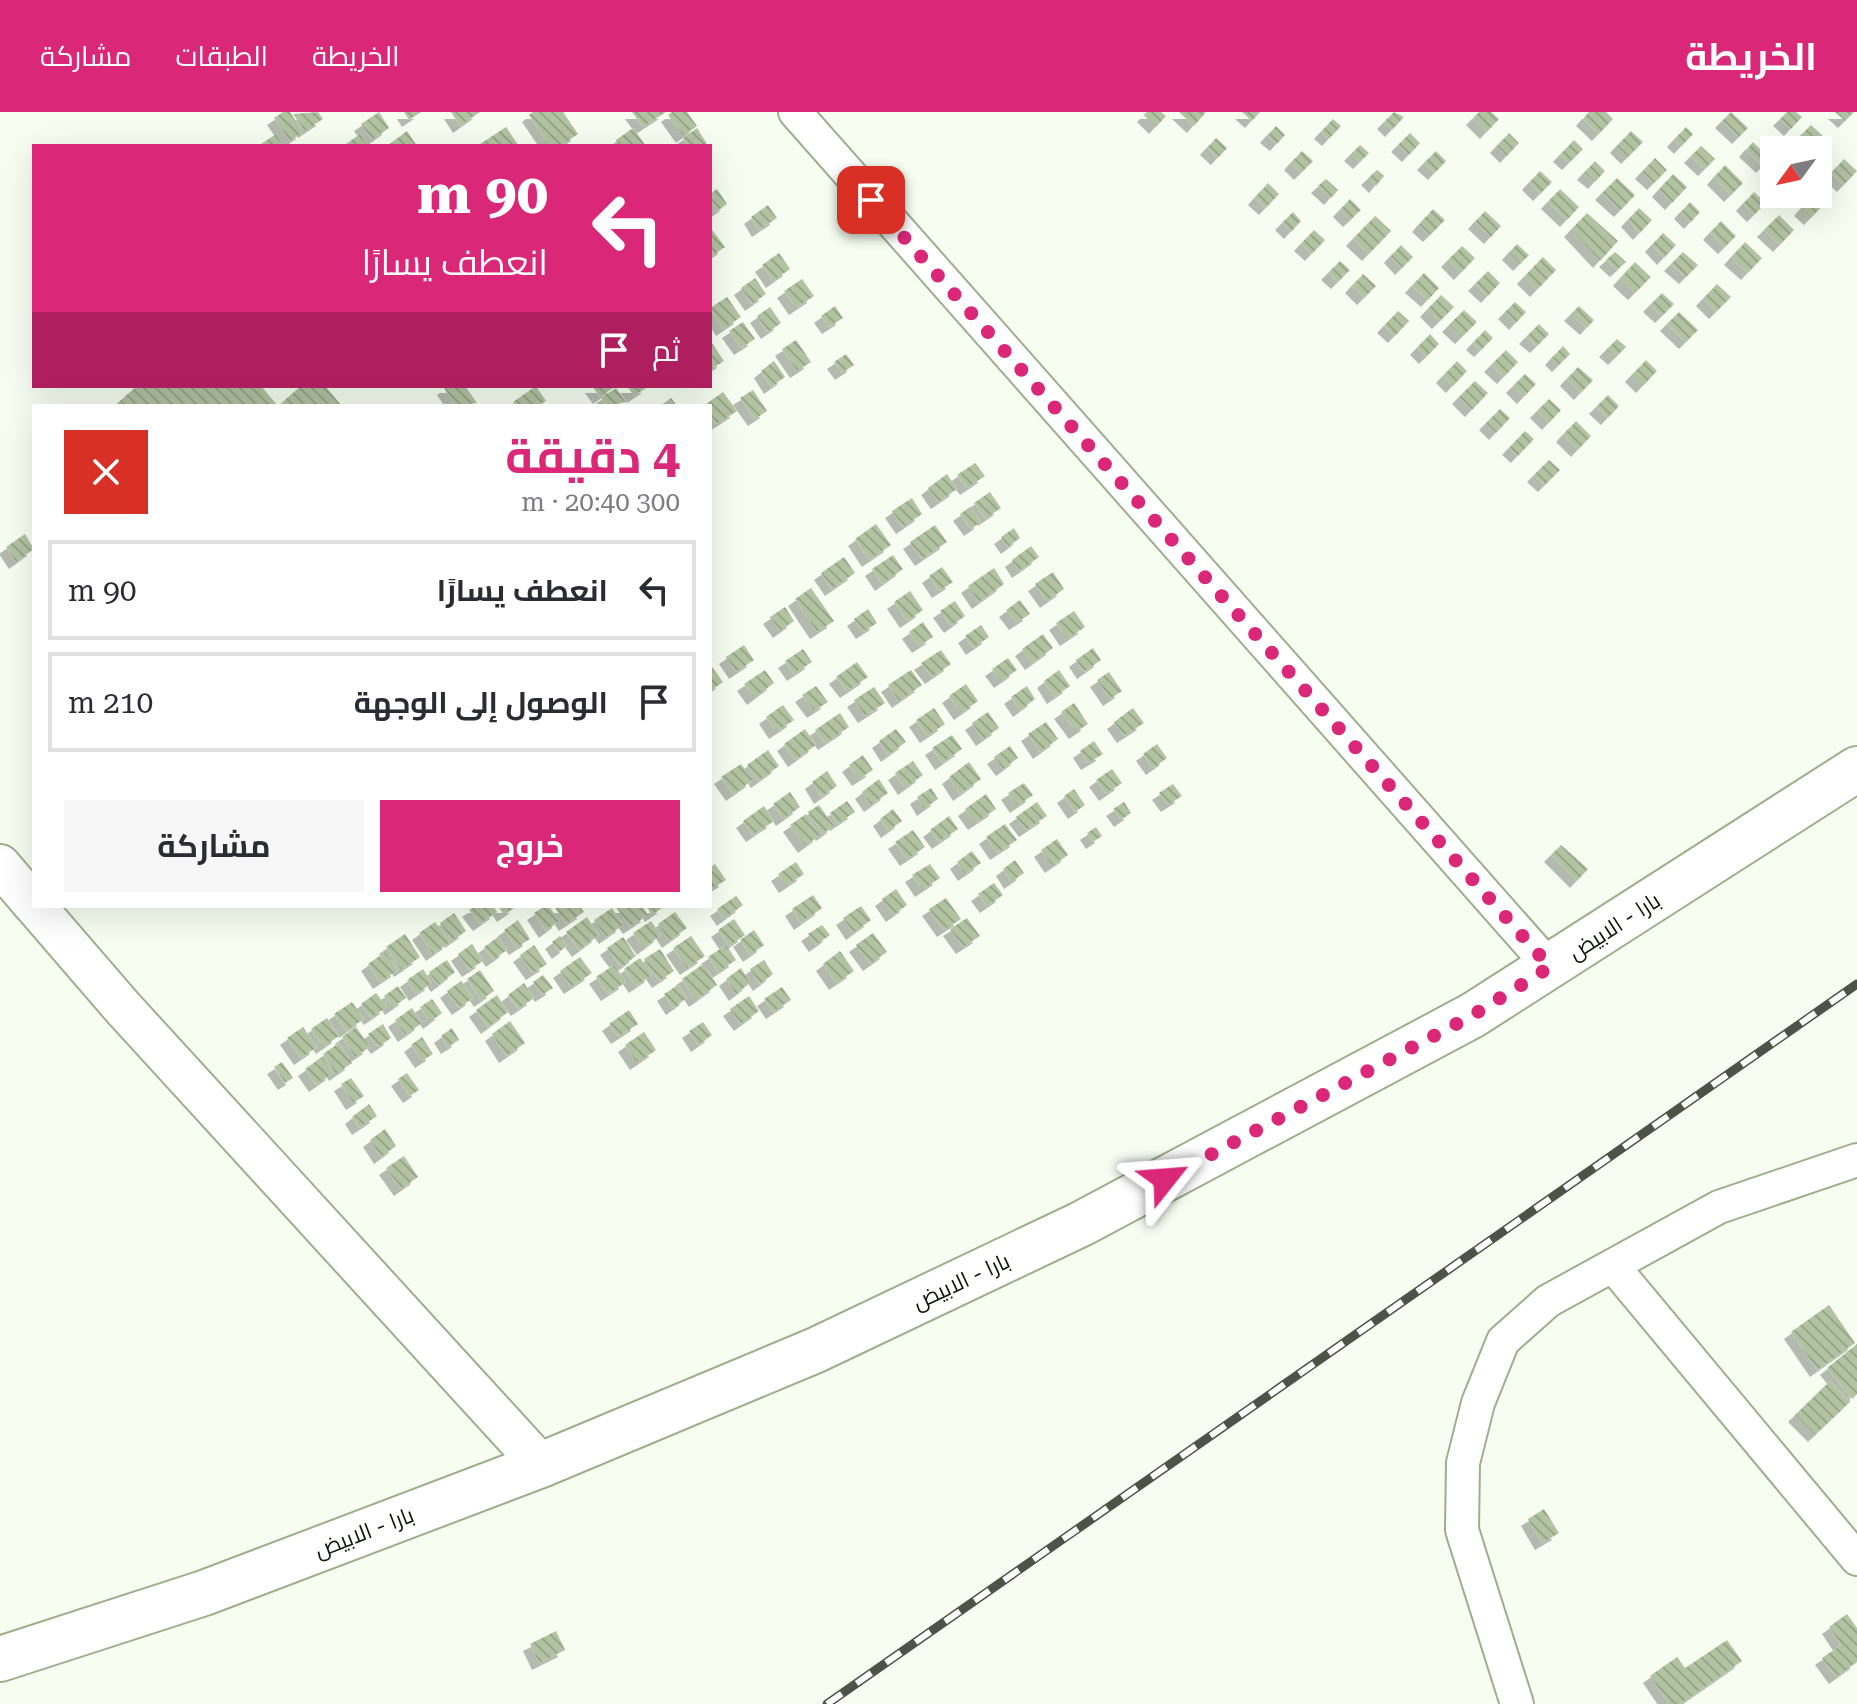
<!DOCTYPE html>
<html lang="ar">
<head>
<meta charset="utf-8">
<style>
  :root { --surface:#fff; --page:#f7f7f7; --text:#2b2b33; --muted:#7c7c81; --line:#e1e1e2; --accent:#db2777 }
  body { margin:0; font-family:"Roboto Serif",Cairo,serif; background:var(--page); color:var(--text); direction:rtl; height:100vh; display:flex; flex-direction:column; font-size:30px; white-space:nowrap }
  * { box-sizing:border-box; margin:0 }
  p { font-size:26px; color:var(--muted) }
  .icon { flex:none; width:44px; height:44px; fill:none; stroke:currentColor; stroke-width:2; stroke-linecap:round; stroke-linejoin:round }
  .map { position:relative; flex:1; overflow:hidden; direction:ltr }
  .sheet { position:absolute; left:32px; top:292px; width:680px; height:504px; display:flex; flex-direction:column; background:var(--surface); border-radius:0px; box-shadow:0 8px 32px #0002; direction:rtl }
  .sheet>* { flex:none }
  .banner { position:absolute; left:32px; top:32px; width:680px; height:244px; border-radius:0px; box-shadow:0 8px 32px #0002; direction:rtl; background:#db2777; color:#fff; overflow:hidden }
  .needle { width:52px; rotate:237deg }
  .controls { position:absolute; left:1760px; top:24px; display:grid; gap:16px }
  .controls a { display:grid; place-items:center; width:72px; height:72px; border-radius:0px; background:var(--surface); box-shadow:0 8px 32px #0002; font-size:40px }
  .pin { position:absolute; display:grid; place-items:center; width:68px; height:68px; color:#fff; margin:-34px; border-radius:16px; box-shadow:0 4px 12px #0006 }
  .me { position:absolute; width:88px; margin:-44px; rotate:62deg; stroke-linejoin:round; filter:drop-shadow(0 0 6px #0008) }
  .turn { display:flex; align-items:center; gap:28px; height:168px; padding:0 32px; font-size:36px }
  .turn .icon { width:104px; height:104px; stroke-width:2.5 }
  .turn b { display:block; font-size:56px; line-height:68px }
  .then { display:flex; align-items:center; height:76px; padding:0 32px; background:#0003; gap:16px; font-size:30px }
  .round { display:grid; place-items:center; flex:none; width:84px; height:84px; border-radius:0px; background:var(--page) }
  .overview { display:flex; align-items:center; justify-content:space-between; height:136px; padding:0 32px }
  h1 { font-size:48px; font-weight:700; line-height:60px; color:var(--accent) }
  .primary-button { display:flex; gap:16px; margin-top:auto; padding:16px 32px }
  .primary-button a { flex:1; height:92px; border-radius:0px; background:var(--accent); color:#fff; font-size:32px; font-weight:700; line-height:92px; text-align:center }
  .primary-button a+a { background:var(--page); color:var(--text) }
  ul { padding:0; list-style:none }
  li { display:flex; align-items:center; gap:24px; height:100px; margin:0 16px 12px; padding:0 16px; border:4px solid var(--line); border-radius:0px }
  li div { flex:1 }
  li b { display:block; font-size:30px }
  li em { font-style:normal }
  header { display:flex; align-items:center; gap:48px; box-sizing:border-box; height:112px; padding:0 40px; background:var(--accent); color:#fff }
  header strong { font-size:38px }
  nav { display:flex; gap:44px; margin-inline-start:auto; font-size:28px }
  .map>svg:first-child { display:block }
  .building { fill:url(#building-back-hatch); filter:url(#shadow) }
  .lines { fill:none; stroke-linecap:round; stroke-linejoin:round }
  .minor-casing { stroke:#9eae8d; stroke-width:36 }
  .tertiary-casing { stroke:#9eae8d; stroke-width:44 }
  .primary-casing { stroke:#9eae8d; stroke-width:48 }
  .minor { stroke:#fff; stroke-width:32 }
  .tertiary { stroke:#fff; stroke-width:40 }
  .primary { stroke:#fff; stroke-width:44 }
  .rail-casing { stroke:#4d5347; stroke-width:9 }
  .rail { stroke:#fff; stroke-width:6; stroke-dasharray:18; stroke-linecap:butt }
  .route { stroke:#db2777; stroke-width:14; stroke-dasharray:0 25.2 }
  .labels { text-anchor:middle; stroke-width:7; stroke-linejoin:round; paint-order:stroke }
  .street-label { font-size:22px; fill:#0f1509; stroke:#fff }
</style>
</head>
<body>
<header>
<strong>الخريطة</strong>
<nav><a>الخريطة</a><a>الطبقات</a><a>مشاركة</a></nav>
</header>
<div class="map">
<svg width="1857" height="1592" viewBox="0 0 1857 1592">
  <defs>
    <pattern id="building-back-hatch" width="6" height="6" patternUnits="userSpaceOnUse" patternTransform="scale(2)"><rect width="6" height="6" fill="#b2c3a2"/><path d="M-1 5l2 2M0 0l6 6M5-1l2 2" fill="none" stroke="#98a78a"/></pattern>
    <filter id="shadow"><feDropShadow dx="-7" dy="7" stdDeviation="0" flood-color="#0004"/></filter>
  </defs>
  <rect width="100%" height="100%" fill="#f7fef1"/>
  <path class="building" d="M283,0H290L303,20L290,29L274,6Z
    M318,0L323,7L305,19L293,2Z
    M379,0L389,16L372,28L361,12Z
    M404,0H421L409,8Z
    M451,0H480L460,14Z
    M533,0H563L578,22L560,34H550L529,3Z
    M632,0H666L643,15Z
    M672,0H687L697,14L683,24L668,3Z
    M1147,0H1161L1166,4L1156,15L1144,3Z
    M1179,0H1206L1194,14Z
    M1242,0H1260L1252,9Z
    M1394,0L1404,5L1392,18L1384,10Z
    M1479,0H1491L1499,7L1487,20L1473,6Z
    M1589,0H1606L1613,7L1599,22L1583,7Z
    M1731,0L1748,16L1739,25L1722,9Z
    M1787,0H1796L1802,5L1791,17L1780,7Z
    M1835,0H1854L1845,9Z
    M1333,7L1341,14L1329,27L1321,20Z
    M1811,13L1825,26L1815,38L1799,25Z
    M1276,14L1285,23L1277,32L1267,24Z
    M506,15L519,34H477Z
    M1686,15L1693,22L1681,35L1674,28Z
    M633,16L646,34H620L616,28Z
    M697,16L707,32L688,34L683,26Z
    M407,19L417,34H387Z
    M1631,19L1643,30L1628,45L1617,34Z
    M1410,21L1420,31L1409,43L1398,33Z
    M1509,21L1519,31L1507,44L1497,34Z
    M276,22L283,33L258,34Z
    M360,22L368,34H348L346,32Z
    M1216,26L1227,36L1218,46L1207,36Z
    M1574,28L1583,37L1569,51L1560,43Z
    M1753,30L1770,47L1763,54L1746,38Z
    M1360,33L1369,41L1360,50L1351,42Z
    M1701,34L1715,47L1705,57L1691,44Z
    M1302,39L1313,49L1301,61L1291,51Z
    M1436,39L1446,49L1435,61L1424,51Z
    M1655,46L1667,58L1654,71L1642,60Z
    M1844,47L1857,59L1844,73L1831,61Z
    M1595,49L1605,59L1595,70L1584,61Z
    M1725,53L1743,71L1731,83L1714,66Z
    M1377,58L1384,64L1376,74L1368,66Z
    M1540,59L1552,70L1540,82L1529,71Z
    M1673,62L1687,75L1672,91L1659,78Z
    M1617,66L1635,83L1621,98L1602,81Z
    M1326,67L1338,78L1331,86L1318,74Z
    M1268,71L1279,82L1266,96L1255,86Z
    M717,77L727,92L716,100L710,82Z
    M1560,77L1579,95L1567,108L1548,90Z
    M1754,80L1766,91L1754,103L1743,92Z
    M1814,82L1826,90L1811,106L1801,97Z
    M1350,87L1361,98L1350,108L1340,98Z
    M1690,90L1700,100L1691,110L1681,100Z
    M768,93L777,106L759,118L751,105Z
    M1639,96L1652,108L1640,121L1628,108Z
    M1433,97L1445,108L1430,123L1419,113Z
    M1485,99L1501,114L1491,125L1475,110Z
    M1293,100L1301,109L1291,120L1282,111Z
    M1587,101L1618,129L1600,149L1571,118Z
    M1779,103L1794,118L1780,133L1764,118Z
    M1375,104L1391,119L1369,142L1353,127Z
    M1721,109L1736,124L1725,135L1710,121Z
    M710,115L725,135L712,144L710,142Z
    M1314,118L1325,128L1312,142L1301,132Z
    M1663,121L1676,133L1664,146L1652,133Z
    M1745,130L1762,146L1748,161L1731,146Z
    M1517,132L1529,143L1520,152L1509,141Z
    M1401,133L1413,145L1402,156L1391,144Z
    M1462,134L1475,146L1461,161L1448,148Z
    M1615,140L1626,150L1617,158L1606,148Z
    M1683,140L1698,153L1686,165L1671,152Z
    M779,141L790,157L773,169L762,153Z
    M1543,145L1556,158L1537,178L1524,165Z
    M1340,149L1350,158L1338,170L1328,161Z
    M1635,150L1651,165L1635,181L1620,167Z
    M1488,159L1500,171L1488,184L1475,172Z
    M1424,161L1439,176L1428,188L1412,174Z
    M1363,162L1376,174L1364,186L1352,174Z
    M755,166L766,182L752,192L741,176Z
    M802,167L814,184L796,196L784,179Z
    M1717,172L1731,185L1716,200L1703,187Z
    M1662,181L1674,192L1662,204L1650,193Z
    M1441,183L1454,195L1439,210L1427,198Z
    M727,185L741,205L723,217L710,196Z
    M1515,190L1526,200L1516,211L1505,200Z
    M835,194L843,206L829,215L821,204Z
    M1579,194L1594,208L1587,216L1571,202Z
    M770,195L781,211L768,220L757,204Z
    M1464,198L1477,210L1462,225L1449,213Z
    M1398,199L1409,209L1395,224L1384,214Z
    M1679,200L1698,218L1686,230L1667,212Z
    M743,210L755,227L741,236L729,219Z
    M1539,212L1549,222L1537,234L1526,225Z
    M1485,218L1493,226L1481,238L1473,231Z
    M1430,222L1439,232L1426,245L1417,236Z
    M1617,227L1626,235L1615,246L1606,238Z
    M710,228L724,249L710,258Z
    M796,228L811,250L797,259L782,237Z
    M1563,234L1570,242L1559,253L1552,246Z
    M1506,238L1518,250L1504,265L1491,253Z
    M846,242L854,253L842,261L834,250Z
    M1646,248L1657,259L1643,274L1632,263Z
    M774,249L785,265L771,275L761,259Z
    M1457,249L1467,259L1453,274L1443,264Z
    M1578,255L1593,268L1581,281L1567,267Z
    M1525,262L1536,272L1524,285L1513,274Z
    M1475,269L1488,281L1472,298L1459,285Z
    M137,274H261L278,294L301,274H325L342,294H114Z
    M447,274H465L477,291L456,294L444,276Z
    M536,274L546,289L538,294H516L513,290Z
    M592,274H616L600,285Z
    M627,274H649L634,284Z
    M616,276L626,290L607,294L601,286Z
    M753,278L767,299L755,307L740,286Z
    M723,280L737,299L717,312L710,302V294H703Z
    M1608,283L1619,294L1608,306L1596,295Z
    M671,286L677,294H660Z
    M1549,287L1561,298L1549,311L1537,299Z
    M1500,297L1510,306L1496,321L1486,311Z
    M1576,309L1591,324L1578,338L1563,323Z
    M1525,319L1534,327L1518,344L1509,336Z
    M1549,348L1560,358L1545,373L1534,363Z
    M975,351L985,364L967,376L957,363Z
    M947,362L957,377L938,390L928,376Z
    M990,380L1001,396L985,407L974,391Z
    M912,386L922,402L903,415L892,399Z
    M970,395L981,410L971,417L960,402Z
    M876,412L891,433L869,448L855,427Z
    M935,413L947,430L922,447L910,430Z
    M1014,416L1020,426L1008,435L1001,425Z
    M25,422L34,437L16,450L6,435Z
    M1031,434L1039,445L1019,459L1012,448Z
    M893,443L903,457L882,472L872,457Z
    M844,445L855,461L832,477L821,461Z
    M942,455L953,470L939,479L929,464Z
    M994,456L1004,472L979,490L968,474Z
    M1053,460L1064,477L1047,489L1035,472Z
    M811,476L834,509L817,520L795,487Z
    M910,479L923,498L907,509L894,490Z
    M1020,488L1030,502L1016,511L1006,498Z
    M955,489L965,504L951,514L940,499Z
    M785,495L794,509L780,519L770,505Z
    M868,497L877,511L863,520L854,507Z
    M1074,499L1085,515L1067,527L1056,511Z
    M923,510L933,525L919,534L909,520Z
    M981,513L989,525L973,536L965,524Z
    M1043,522L1053,536L1032,551L1022,537Z
    M744,533L754,548L736,560L726,545Z
    M1093,536L1101,548L1084,560L1076,548Z
    M803,537L812,550L794,562L785,549Z
    M941,538L951,552L932,565L921,551Z
    M1008,546L1017,558L1001,569L992,557Z
    M857,550L868,565L847,579L836,565Z
    M712,555L723,570L710,579V556Z
    M765,558L774,571L754,586L744,572Z
    M911,558L922,573L899,589L888,573Z
    M1059,558L1070,574L1054,585L1044,569Z
    M1109,560L1122,579L1110,587L1097,568Z
    M966,572L978,589L961,601L949,584Z
    M816,574L828,590L814,599L802,583Z
    M1027,574L1035,587L1020,598L1011,585Z
    M874,575L885,591L865,604L854,588Z
    M1074,591L1088,612L1076,620L1061,600Z
    M783,593L794,608L776,620L766,605Z
    M934,596L945,612L927,624L916,608Z
    M1133,596L1144,611L1124,624L1114,610Z
    M988,600L999,616L983,627L972,611Z
    M840,601L849,615L825,631L815,618Z
    M1046,610L1058,627L1040,640L1028,622Z
    M805,617L816,633L795,648L784,632Z
    M896,617L906,630L888,643L879,629Z
    M952,623L962,637L942,651L932,636Z
    M1094,629L1103,642L1088,651L1080,639Z
    M1157,632L1167,646L1153,656L1143,642Z
    M1010,634L1018,646L1003,657L994,645Z
    M768,638L779,654L758,669L747,653Z
    M863,643L873,658L859,667L849,653Z
    M913,649L923,663L905,676L895,661Z
    M969,650L981,667L960,682L949,665Z
    M741,652L753,668L733,682L721,665Z
    M1112,657L1122,671L1106,682L1096,668Z
    M827,659L837,674L821,685L812,670Z
    M879,667L888,681L871,693L862,680Z
    M1024,671L1033,683L1017,694L1008,681Z
    M1173,672L1182,684L1168,693L1159,681Z
    M931,676L938,687L924,697L917,685Z
    M1074,677L1085,693L1075,700L1064,684Z
    M790,680L800,695L783,707L773,692Z
    M986,682L996,697L975,711L965,697Z
    M847,689L855,700L837,712L830,701Z
    M1037,690L1047,704L1026,718L1016,705Z
    M1124,690L1131,701L1121,708L1113,697Z
    M819,693L834,714L823,722L808,700Z
    M764,694L774,709L753,723L743,709Z
    M893,697L902,709L888,719L880,707Z
    M806,702L820,723L805,734L790,713Z
    M949,704L958,717L939,730L930,718Z
    M1005,712L1017,728L997,741L986,725Z
    M1096,715L1102,724L1093,730L1087,721Z
    M913,718L925,735L907,747L895,730Z
    M1057,727L1068,743L1052,754L1041,738Z
    M1561,733L1588,757L1577,769L1551,743Z
    M972,739L981,751L965,762L957,750Z
    M1015,748L1024,761L1011,770L1003,757Z
    M796,750L804,762L786,774L778,762Z
    M715,752L726,768L710,778V755Z
    M930,752L940,766L922,778L912,763Z
    M994,771L1003,783L987,794L978,782Z
    M896,777L907,793L893,803L882,787Z
    M813,783L822,796L801,811L792,797Z
    M736,784L743,793L724,807L717,797Z
    M946,786L961,807L944,818L929,797Z
    M475,794H493L497,800L480,812L469,798Z
    M498,794H517L504,803Z
    M545,794H549L559,809L546,819L534,801Z
    M554,794H580L584,800L566,812Z
    M615,794H642L648,803L630,815Z
    M646,794H665L652,803Z
    M861,794L871,808L853,821L843,806Z
    M612,796L623,813L606,825L594,808Z
    M675,800L687,816L669,829L658,812Z
    M454,801L466,819L452,829L440,811Z
    M587,805L599,823L579,838L566,820Z
    M967,806L980,824L963,835L950,817Z
    M734,807L745,823L729,834L718,818Z
    M518,808L530,827L516,836L504,818Z
    M651,809L661,823L644,836L633,821Z
    M435,810L450,830L433,842L419,821Z
    M822,813L830,823L816,833L808,822Z
    M754,818L764,833L750,843L740,828Z
    M873,821L887,840L870,852L856,833Z
    M405,822L420,845L401,858L386,835Z
    M560,824L567,834L559,840L552,830Z
    M691,824L705,844L687,856L673,836Z
    M498,825L507,838L493,848L484,835Z
    M623,825L636,844L621,855L607,836Z
    M472,832L483,849L469,858L458,842Z
    M534,833L547,852L533,861L520,843Z
    M726,833L736,848L718,860L708,845Z
    M660,837L674,859L659,869L644,847Z
    M840,839L854,859L836,871L823,852Z
    M385,840L398,858L380,870L368,852Z
    M580,845L592,861L571,875L560,859Z
    M640,846L652,863L636,874L624,857Z
    M447,848L455,860L438,873L429,860Z
    M764,848L773,862L760,872L750,857Z
    M703,852L717,873L696,888L682,867Z
    M614,853L626,870L608,882L596,865Z
    M741,856L750,871L736,882L726,867Z
    M423,857L432,871L416,882L407,868Z
    M480,858L494,879L481,888L467,867Z
    M543,863L553,876L542,883L533,870Z
    M461,869L473,886L459,896L447,879Z
    M524,871L534,886L518,897L508,883Z
    M678,873L687,886L673,896L664,882Z
    M398,874L406,886L392,896L384,884Z
    M782,875L791,888L773,900L764,887Z
    M376,881L387,895L371,906L361,892Z
    M497,883L508,900L488,915L476,898Z
    M749,884L759,899L741,912L730,897Z
    M432,887L442,901L430,910L420,895Z
    M352,890L364,907L346,919L334,902Z
    M412,896L422,911L405,923L395,908Z
    M629,898L638,912L618,925L609,912Z
    M327,906L339,924L323,935L311,917Z
    M510,909L525,931L506,944L492,922Z
    M703,910L712,923L698,933L689,919Z
    M383,912L391,926L378,935L368,922Z
    M303,915L317,935L301,946L287,926Z
    M356,915L370,935L355,945L342,925Z
    M452,916L459,928L448,935L441,924Z
    M644,920L656,938L637,951L625,933Z
    M422,925L433,942L422,949L411,933Z
    M339,931L352,951L336,962L323,942Z
    M322,945L333,961L316,973L305,957Z
    M282,950L293,966L285,971L274,955Z
    M407,961L419,978L410,984L398,967Z
    M351,966L364,984L353,991L341,972Z
    M369,992L377,1004L359,1016L352,1005Z
    M385,1017L396,1034L381,1045L370,1028Z
    M404,1044L418,1065L401,1077L386,1056Z
    M1829,1193L1855,1231L1817,1258L1791,1220Z
    M1857,1232V1282L1852,1287L1827,1256Z
    M1830,1269L1850,1290L1815,1323L1795,1303Z
    M1544,1397L1559,1421L1542,1431L1528,1407Z
    M1847,1502L1857,1516V1550L1836,1565L1822,1546L1841,1533L1829,1515Z
    M556,1519L565,1538L539,1551L530,1532Z
    M1727,1528L1742,1549L1680,1592H1669L1650,1564L1677,1545L1685,1556Z"/>
  <g class="lines">
    <defs>
      <path id="minor" d="M795,0L1550,855
        M1613,1154L1857,1447
        M1517,1592L1462,1418L1463,1351L1478,1291L1503,1229L1548,1189L1719,1095L1857,1048"/>
      <path id="tertiary" d="M0,753L34,793
        M35,794L123,896L541,1353"/>
      <path id="primary" d="M0,1547L204,1481L541,1353L816,1238L1081,1112L1473,903L1857,657"/>
    </defs>
    <use href="#minor" class="minor-casing"/>
    <use href="#tertiary" class="tertiary-casing"/>
    <use href="#primary" class="primary-casing"/>
    <use href="#minor" class="minor"/>
    <use href="#tertiary" class="tertiary"/>
    <use href="#primary" class="primary"/>
    <defs>
      <path id="rail" d="M827,1592L1857,872"/>
    </defs>
    <use href="#rail" class="rail-casing"/>
    <use href="#rail" class="rail"/>
  </g>
  <g class="lines">
    <path class="route" d="M871,88L1550,855L1473,903L1165,1067"/>
  </g>
  <g class="labels">
    <g class="street-label">
      <text transform="translate(1614 814) rotate(-33)" y="8">بارا - الابيض</text>
      <text transform="translate(961 1169) rotate(-25)" y="8">بارا - الابيض</text>
      <text transform="translate(364 1420) rotate(-21)" y="8">بارا - الابيض</text>
    </g>
  </g>
</svg>
<div class="controls">
<a><svg class="needle" viewBox="-14 -14 28 28"><path d="M0-13l5 13h-10z" fill="#e53935"/><path d="M0 13l5-13h-10z" fill="#7c7c81"/></svg></a>
</div>
<div class="pin" style="left:871px;top:88px;background:#d93025"><svg class="icon" aria-label="arrive" viewBox="0 0 24 24"><path d="M6 21V4h12l-3 4 3 4H6"/></svg></div>
<svg class="me" style="left:1165px;top:1067px" viewBox="-20 -20 40 40"><path d="M0-17L14 15 0 8-14 15z" fill="#db2777" stroke="#fff" stroke-width="4"/></svg>
<div class="banner">
<div class="turn"><svg class="icon" aria-label="left" viewBox="0 0 24 24"><path d="M17 20v-9H6M10 6l-5 5 5 5"/></svg><div><b>90 m</b>انعطف يسارًا</div></div>
<div class="then">ثم<svg class="icon" aria-label="arrive" viewBox="0 0 24 24"><path d="M6 21V4h12l-3 4 3 4H6"/></svg></div>
</div>
<section class="sheet">
<div class="overview"><div><h1>4 دقيقة</h1><p>300 m · 20:40</p></div><a class="round" style="background:#d93025;color:#fff"><svg class="icon" aria-label="close" viewBox="0 0 24 24"><path d="M6 6l12 12M18 6L6 18"/></svg></a></div>
<ul>
<li><svg class="icon" aria-label="left" viewBox="0 0 24 24"><path d="M17 20v-9H6M10 6l-5 5 5 5"/></svg><div><b>انعطف يسارًا</b></div><em>90 m</em></li>
<li><svg class="icon" aria-label="arrive" viewBox="0 0 24 24"><path d="M6 21V4h12l-3 4 3 4H6"/></svg><div><b>الوصول إلى الوجهة</b></div><em>210 m</em></li>
</ul>
<div class="primary-button"><a>خروج</a><a>مشاركة</a></div>
</section>
</div>
</body>
</html>
